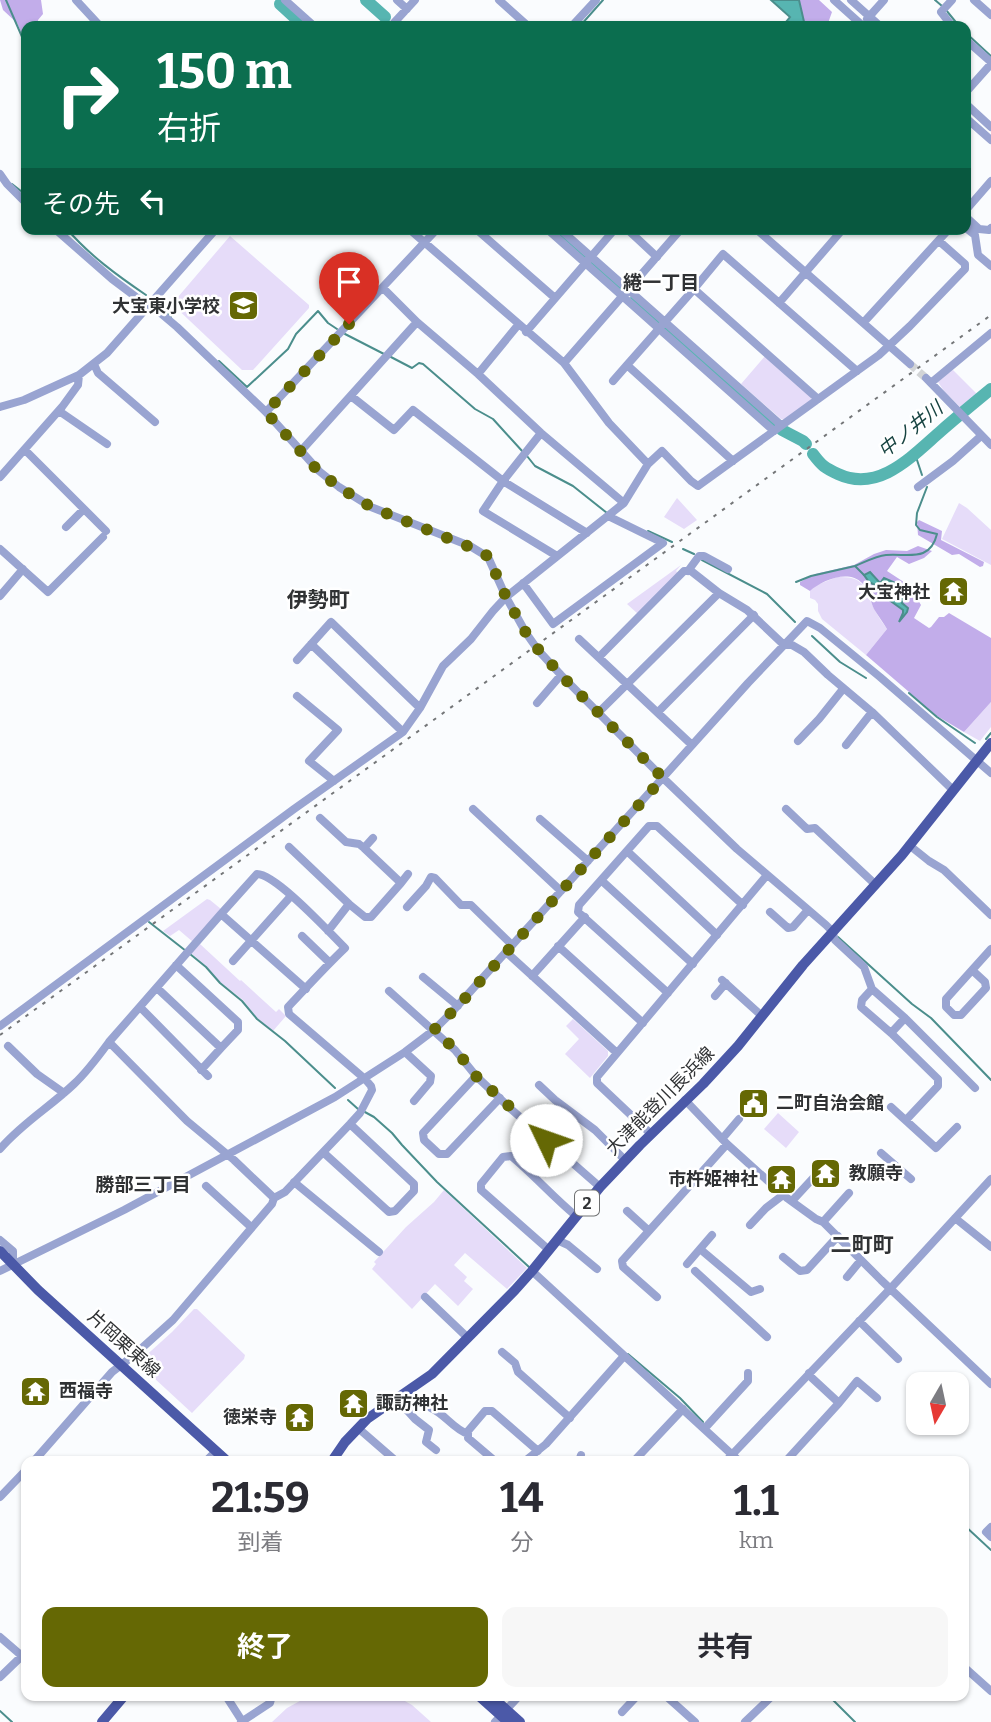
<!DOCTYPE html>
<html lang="ja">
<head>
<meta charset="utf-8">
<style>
  :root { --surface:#fff; --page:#f7f7f7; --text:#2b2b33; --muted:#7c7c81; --accent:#656804 }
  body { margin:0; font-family:Bitter,"Noto Sans JP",serif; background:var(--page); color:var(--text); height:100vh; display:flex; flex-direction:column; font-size:26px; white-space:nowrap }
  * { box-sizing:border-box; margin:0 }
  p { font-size:23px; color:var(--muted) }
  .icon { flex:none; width:38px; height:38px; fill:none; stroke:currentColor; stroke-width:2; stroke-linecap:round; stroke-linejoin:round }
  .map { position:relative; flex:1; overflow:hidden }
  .panel { position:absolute; left:21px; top:1456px; width:948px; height:245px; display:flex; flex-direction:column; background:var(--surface); border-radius:14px; box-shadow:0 2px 5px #0004 }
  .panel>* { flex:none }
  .hud { position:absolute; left:21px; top:21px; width:950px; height:214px; border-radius:14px; box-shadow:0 2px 5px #0004; background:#0b6e4f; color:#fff; overflow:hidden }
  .needle { width:46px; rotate:189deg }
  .buttons { position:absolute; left:906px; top:1372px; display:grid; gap:14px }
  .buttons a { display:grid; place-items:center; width:63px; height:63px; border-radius:14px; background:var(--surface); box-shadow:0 2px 5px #0004; font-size:35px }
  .pin { position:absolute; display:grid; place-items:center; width:60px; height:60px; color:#fff; margin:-72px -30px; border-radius:50% 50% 50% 0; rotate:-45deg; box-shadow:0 0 7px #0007 }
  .pin .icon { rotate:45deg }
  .me { position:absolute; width:77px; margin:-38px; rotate:312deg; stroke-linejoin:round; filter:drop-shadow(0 0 5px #0008) }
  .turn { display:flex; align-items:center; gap:24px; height:147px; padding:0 21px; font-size:32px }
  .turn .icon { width:91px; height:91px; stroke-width:2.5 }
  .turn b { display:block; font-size:49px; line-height:60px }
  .then { display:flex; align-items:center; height:66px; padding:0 21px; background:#0003; gap:14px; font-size:26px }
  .eta { display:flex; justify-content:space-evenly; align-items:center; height:119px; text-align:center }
  .eta b { font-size:42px; font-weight:700; line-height:49px }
  .action { display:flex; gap:14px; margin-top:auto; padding:14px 21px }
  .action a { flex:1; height:80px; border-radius:14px; background:var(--accent); color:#fff; font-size:28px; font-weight:700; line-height:80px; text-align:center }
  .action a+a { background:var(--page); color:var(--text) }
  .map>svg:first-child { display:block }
  .green { fill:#e6dcf9 }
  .forest { fill:#c2adea }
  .water { fill:#57b5b1; stroke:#4b8e8c; stroke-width:2 }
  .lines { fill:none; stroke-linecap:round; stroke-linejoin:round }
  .stream { stroke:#4b8e8c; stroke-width:2 }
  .river { stroke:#57b5b1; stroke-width:12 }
  .minor-tunnel { stroke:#d2d4d6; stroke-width:8; stroke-dasharray:8 4; stroke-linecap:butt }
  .minor { stroke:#99a4d1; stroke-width:8 }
  .major { stroke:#4b59a8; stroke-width:10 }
  .rail { stroke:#747678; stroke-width:2; stroke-dasharray:3.5 7; stroke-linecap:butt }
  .route { stroke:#656804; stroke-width:12; stroke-dasharray:0 21.6 }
  .labels { text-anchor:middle; stroke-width:5; stroke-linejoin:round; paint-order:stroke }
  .shield { fill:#fff; stroke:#6e7071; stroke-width:2 }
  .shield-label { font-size:16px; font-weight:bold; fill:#303234 }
  .poi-label { font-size:18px; font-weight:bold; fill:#303234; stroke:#fff; text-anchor:end }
  .street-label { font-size:18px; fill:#303234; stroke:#fff }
  .neighbourhood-label { font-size:19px; font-weight:bold; fill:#303234; stroke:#fff }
  .water-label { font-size:19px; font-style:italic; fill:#174341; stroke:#fff }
  .quarter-label { font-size:21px; font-weight:bold; fill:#303234; stroke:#fff }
</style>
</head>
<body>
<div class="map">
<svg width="991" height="1722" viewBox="0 0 991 1722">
  <rect width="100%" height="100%" fill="#fafcfe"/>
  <path class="green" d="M230,236L309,305V308L253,370H242L172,304Z
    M765,356L811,397V401L785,420L781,419L741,384Z
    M953,370L978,395L961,408L944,391L938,382L948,373Z
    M677,498L697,520L684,529L664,517Z
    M959,503L967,508L991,530V565L942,539Z
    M681,565L676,571L678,573L638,614L627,604Z
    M837,577C867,576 863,588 875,610C878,617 883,623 887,629L866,655L822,619L818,611V604L815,600L810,598V591L817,585Z
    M991,702V727L980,741L964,732Z
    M207,899L210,900L221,909L193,942L179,930L170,936L163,931Z
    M200,944L240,981L241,980L276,1012L279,1009L286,1016L273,1031L257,1018L243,1000L220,982L205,965L191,953Z
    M573,1019L608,1051V1056L590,1078L565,1054L579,1039L566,1026Z
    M778,1113L799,1132L786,1148L764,1129Z
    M444,1190L527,1268L507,1289L465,1253L454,1265L467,1277L464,1281L473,1289L458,1306L435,1284L412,1309L372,1269L376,1264L374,1262L406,1227L434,1202Z
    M194,1309H197L245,1355L244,1359L192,1413L141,1366V1360L172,1332Z
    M309,1696H396L412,1705L431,1722H272L287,1708Z"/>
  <path class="forest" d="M0,0H41L43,14L38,20V26H26V43L17,23L3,10Z
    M799,0H819L832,12L827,26H805Z
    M919,520L942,531L941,540L984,562L983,566L980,567L959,554L952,555L918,535L917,522Z
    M918,546L932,551L924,558L909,564L897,557L887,571L913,588L915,595L921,605L914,618L929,628L931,627L939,617H944L949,613L991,638V702L964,732L937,716L866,655L887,629C883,622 878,616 874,609C870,601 869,590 862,583C849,569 822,580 810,591L800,585V582L815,574L854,565L874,554L886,550L907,551Z"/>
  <path class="water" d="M771,0H799L805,26H790L786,22L790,17Z
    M870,572L880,583L884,578L907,588L910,591L909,595L903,597L902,603L908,608L907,612L899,622L903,613V610L878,592L877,586L869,582L864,575Z"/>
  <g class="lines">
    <path class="stream" d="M6,0L26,46
      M935,0L942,6
      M946,10L959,26
      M580,26L603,0
      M966,33L991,56
      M12,184L26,195
      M67,229C89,255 118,276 146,295
      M162,308L171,317
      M345,334L384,354
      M389,356L412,368L419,363L423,364L475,409L493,419L523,452
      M219,361L247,387L288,349L296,334L318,311L328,323L337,329
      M915,454L922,475
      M527,456L535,466L573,486L607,513
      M648,531L672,542
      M683,549L694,554
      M702,560L767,594L795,622
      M855,566C865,562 876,556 886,555C907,553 930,563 937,534L920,530L916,525L917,513L927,487
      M796,582L811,576L855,566L864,575
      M812,636L840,662L866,678
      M909,693L937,717L975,743
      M986,739L991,733
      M149,922L186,951
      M838,937L912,1004L931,1018L991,1080
      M190,954L206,967L220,983L242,1001L257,1019L285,1041L335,1088
      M348,1100L358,1109
      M363,1111L374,1117L392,1133L402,1145L437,1182L529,1267
      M628,1354L680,1398L703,1422
      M964,1525L991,1550
      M829,1696L855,1722
      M0,1711L12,1722"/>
    <path class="river" d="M366,0L385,17
      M280,4L304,26
      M554,229L584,256
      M593,264L617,285
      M635,301L657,321
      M667,329L773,424
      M782,430L803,441L806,444
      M813,454C822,466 825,468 838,474C879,493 912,456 941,431C957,417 974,403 991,389"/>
    <path class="minor-tunnel" d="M910,364L926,378"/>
    <path class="minor" d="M76,0L100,26
      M285,0L314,26
      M397,0L407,9
      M499,0L528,26
      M834,0L863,26
      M851,0L880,26
      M952,0L941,12L952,26
      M974,0L991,15
      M867,19L884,0
      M391,26L415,0
      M457,26H464
      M572,26L596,0
      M966,40L991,62
      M966,92L991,64
      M966,104L991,127
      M966,118L991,140
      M0,174L7,184L26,203
      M966,210L991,181
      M966,217L979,229L989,230L991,228
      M966,228L975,235L978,255L991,266
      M55,229L112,279L136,297L151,305L177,327L266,412L319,471L339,487L371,507L470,546L488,557L506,597L526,633L538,650L561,675L662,777L737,849L826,925L832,931L835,940L864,967L872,989L905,1018L975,1088
      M409,229L564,363L609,423L648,464
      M476,229L555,298
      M547,229L774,431
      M560,229L781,425
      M627,229L657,257
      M756,229L910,364
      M383,288L417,322L478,374L541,433L624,503
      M694,289L818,399
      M779,303L843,229
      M864,322L949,229
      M526,332L615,229
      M564,363L681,229
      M94,364L98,373L155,422
      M478,374L518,325
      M926,378L991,445
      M613,381L627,365
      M932,382L991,333
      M351,396L394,430L413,410L503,481L587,533
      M0,407L24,400L79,375L107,353L216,229
      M59,411L107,444
      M266,412L437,229
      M541,433L503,481L483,511L557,556
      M25,450L106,531
      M300,452L417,322
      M733,461L627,365L694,289L723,254L857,371
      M0,477L62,407L78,385L79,375
      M918,487L953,461L981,436
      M66,527L84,509
      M0,549L48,592L103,537
      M688,571L699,556H704L728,569
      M523,583L553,624L663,543L608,516
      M0,596L23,569
      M579,639L692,745
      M311,644L403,732
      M599,657L684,571H691L719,593L747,610L784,645H792L804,652L828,675L872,712L953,790
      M297,660L331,622L420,708
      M297,696L338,730L309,761L334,781
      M537,703L561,675
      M658,712L754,615
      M598,713L719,593
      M798,741L819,719L843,689
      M846,745L872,712
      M473,809L561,891
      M786,809L807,829L815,828L876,885
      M320,818L346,842L359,844L364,848L401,883L371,917H365L349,904L328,931
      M540,819L588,861
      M909,845L929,861L944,870L991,915
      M289,847L349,904
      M364,848L373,838
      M627,851L717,935
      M601,880L693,964
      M401,883L408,874
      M407,907L426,886L431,877L435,878L461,905H471L512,945
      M770,912L788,928L793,927L808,910
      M302,936L330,963
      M558,946L643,1023
      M506,952L617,1053
      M233,961L291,896
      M176,965L238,1022V1030L221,1048
      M972,970L985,982L986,988L961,1015H954L946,1007V999L991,949
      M532,976L585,917
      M423,977L458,1006
      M722,980L762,1016
      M157,988L221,1048L201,1070
      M872,989L862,1000L861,1007L891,1033L938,1079V1086L906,1120
      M389,991L455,1050L476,1076L512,1110L600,1187
      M668,993L578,912L579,905L649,826H657L743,905
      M715,996L726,983
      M140,1007L208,1076
      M0,1026L294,809L403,732L420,708L443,666L471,639L493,611L506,597L624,503L648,464L662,451L691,481L698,486L879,355L910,326L965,269V264L939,241
      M891,1033L905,1018
      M109,1042L221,914
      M8,1046L37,1074L64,1093
      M405,1052L431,1076L430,1082L414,1101
      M476,1076L423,1133L424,1140L439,1154H447L500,1098
      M539,1085L555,1100L595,1130L625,1160
      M685,1100L727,1144L787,1198L816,1219L823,1222L881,1280L991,1384
      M891,1107L936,1148L957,1127
      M651,1134L597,1083V1077L767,875
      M722,1139L739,1119
      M0,1149C22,1123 50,1107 74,1084C87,1072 98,1057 109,1042L187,1121L234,1160L274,1198
      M324,1153L389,1212L395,1211L414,1191V1184L350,1124
      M881,1153L911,1179
      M294,1182L379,1252
      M206,1186L251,1227
      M792,1201L816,1175
      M627,1211L649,1231
      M955,1218L991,1247
      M823,1222L849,1193
      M750,1225L766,1208L783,1195
      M0,1240L13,1251V1264
      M557,1240L568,1245L597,1269
      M700,1249L751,1292L760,1289
      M549,1250L481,1190V1184L503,1157L511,1156C534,1175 553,1197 576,1216
      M783,1257L800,1271L807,1270L838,1236
      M687,1264L712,1235
      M0,1271L124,1210L335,1097L405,1052L434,1030L451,1013L748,683L807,621L820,628L880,677L991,773
      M532,1271L739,1461
      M695,1271L767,1337
      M847,1277L861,1260
      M425,1297L468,1338
      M657,1297L623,1267L622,1261L727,1144
      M859,1321L898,1359
      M502,1352L515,1363L518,1372L570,1418
      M396,1398L415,1419L429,1430L426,1442L436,1450
      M839,1403L857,1381L877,1398
      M431,1408C445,1414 453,1429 468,1434
      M358,1428L396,1461
      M705,1428L748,1381V1373
      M34,1461L112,1372L133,1356L173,1320L272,1204L274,1198L285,1192L350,1124L360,1113L372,1090L371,1086L365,1079L289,1014L288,1007C307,987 325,967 345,948C329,932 276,874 257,874L221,914L306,989
      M206,1461L216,1451
      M495,1461L468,1438V1431L485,1411H492L538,1451
      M525,1461L546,1444L624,1356
      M579,1461L581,1455
      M634,1461L683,1409
      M726,1461L890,1289L991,1179
      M786,1461L839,1403L812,1378L809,1373
      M0,1497L26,1470
      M991,1527L986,1532L991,1537
      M0,1637L22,1656
      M964,1667L991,1691
      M0,1677L26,1652
      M226,1696L242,1721
      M666,1696L695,1722
      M622,1712L637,1696
      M241,1722L270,1703L272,1696
      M495,1722L519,1696
      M745,1722L772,1696"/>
    <path class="major" d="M0,1251L38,1290L227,1461
      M332,1461L345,1442L367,1419L432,1374L515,1290L532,1271L600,1187L640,1145L703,1084L738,1046L803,965L902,855L991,743
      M479,1696L508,1722
      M491,1696L520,1722
      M102,1722L124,1696"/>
    <path class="rail" d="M0,1035L991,315"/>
  </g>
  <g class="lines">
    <path class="route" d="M349,324L266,412L318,471L339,487L371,507L470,547L488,556L506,597L526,633L538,649L561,675L663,778L458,1006L434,1030L456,1050L476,1076L546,1140"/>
  </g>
  <defs>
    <symbol id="school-square" viewBox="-11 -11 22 22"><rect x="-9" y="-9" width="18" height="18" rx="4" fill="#656804" stroke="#fff"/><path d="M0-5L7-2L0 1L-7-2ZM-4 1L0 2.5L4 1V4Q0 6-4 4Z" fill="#fff"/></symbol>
    <symbol id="temple-square" viewBox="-11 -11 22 22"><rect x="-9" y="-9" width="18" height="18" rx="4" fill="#656804" stroke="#fff"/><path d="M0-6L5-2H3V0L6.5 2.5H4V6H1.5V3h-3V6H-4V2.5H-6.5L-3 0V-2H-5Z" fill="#fff"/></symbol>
    <symbol id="civic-square" viewBox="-11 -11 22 22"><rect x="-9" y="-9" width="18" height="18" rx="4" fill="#656804" stroke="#fff"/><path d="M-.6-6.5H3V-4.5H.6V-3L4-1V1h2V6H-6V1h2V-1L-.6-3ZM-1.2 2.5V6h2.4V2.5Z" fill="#fff"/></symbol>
  </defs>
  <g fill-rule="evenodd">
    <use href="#school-square" x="226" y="288" width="35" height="35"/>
    <use href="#temple-square" x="936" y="574" width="35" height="35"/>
    <use href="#civic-square" x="736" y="1086" width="35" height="35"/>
    <use href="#temple-square" x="808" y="1156" width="35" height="35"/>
    <use href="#temple-square" x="764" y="1162" width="35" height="35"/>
    <use href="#temple-square" x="18" y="1374" width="35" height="35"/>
    <use href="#temple-square" x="336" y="1386" width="35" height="35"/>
    <use href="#temple-square" x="282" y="1400" width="35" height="35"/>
  </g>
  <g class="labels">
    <rect class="shield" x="575" y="1190.5" width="24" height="25" rx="5"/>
    <g class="shield-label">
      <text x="587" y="1209">2</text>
    </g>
    <g class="poi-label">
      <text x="220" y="312">大宝東小学校</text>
      <text x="930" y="598">大宝神社</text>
      <text x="776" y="1109" text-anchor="start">二町自治会館</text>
      <text x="849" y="1179" text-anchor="start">教願寺</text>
      <text x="758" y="1185">市杵姫神社</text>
      <text x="59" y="1397" text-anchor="start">西福寺</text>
      <text x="376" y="1409" text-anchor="start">諏訪神社</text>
      <text x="277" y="1423">徳栄寺</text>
    </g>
    <g class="street-label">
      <text transform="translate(660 1101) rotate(-45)" y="6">大津能登川長浜線</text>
      <text transform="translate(124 1344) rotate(42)" y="6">片岡栗東線</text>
    </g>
    <g class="neighbourhood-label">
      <text x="661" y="289">綣一丁目</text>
      <text x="143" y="1191">勝部三丁目</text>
    </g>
    <g class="water-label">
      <text transform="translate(910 429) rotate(-39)" y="7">中ノ井川</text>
    </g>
    <g class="quarter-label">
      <text x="318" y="607">伊勢町</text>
      <text x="862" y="1252">二町町</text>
    </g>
  </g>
</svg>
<div class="buttons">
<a><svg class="needle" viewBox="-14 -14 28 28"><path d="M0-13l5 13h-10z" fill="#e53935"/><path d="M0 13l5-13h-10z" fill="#7c7c81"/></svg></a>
</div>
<div class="pin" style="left:349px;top:324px;background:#d93025"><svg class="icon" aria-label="arrive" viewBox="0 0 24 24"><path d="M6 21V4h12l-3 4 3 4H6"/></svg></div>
<svg class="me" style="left:546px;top:1140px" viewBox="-20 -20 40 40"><circle r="19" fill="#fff"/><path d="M0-13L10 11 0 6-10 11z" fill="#656804"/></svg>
<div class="hud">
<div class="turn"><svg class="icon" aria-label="right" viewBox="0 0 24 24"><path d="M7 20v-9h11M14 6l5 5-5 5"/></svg><div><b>150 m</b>右折</div></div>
<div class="then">その先<svg class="icon" aria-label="left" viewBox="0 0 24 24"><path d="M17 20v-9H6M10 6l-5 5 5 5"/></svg></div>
</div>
<section class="panel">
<div class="eta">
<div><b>21:59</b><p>到着</p></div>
<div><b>14</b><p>分</p></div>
<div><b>1.1</b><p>km</p></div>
</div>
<div class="action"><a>終了</a><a>共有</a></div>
</section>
</div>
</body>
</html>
